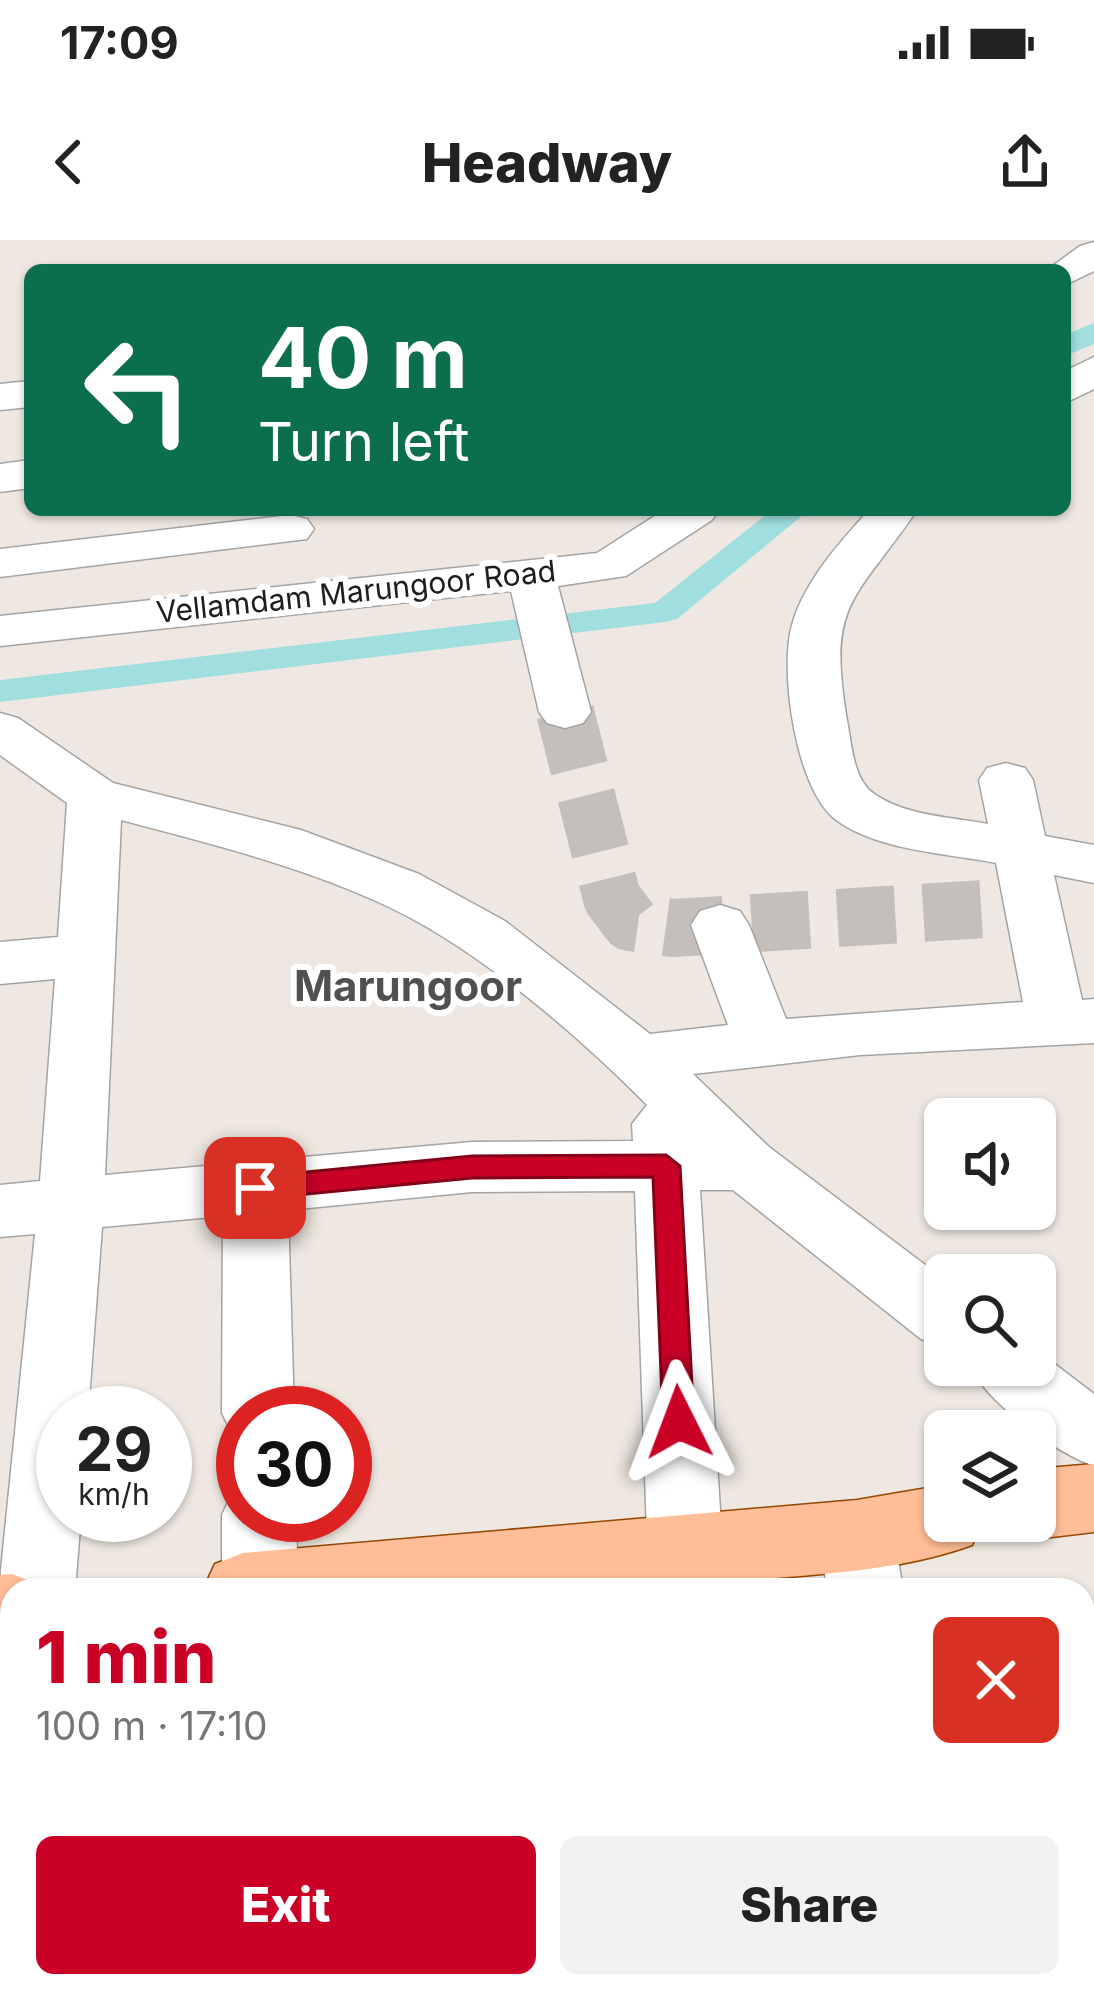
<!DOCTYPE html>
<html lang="en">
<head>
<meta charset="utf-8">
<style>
  :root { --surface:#fff; --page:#f2f2f2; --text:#222; --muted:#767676; --accent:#ca0027 }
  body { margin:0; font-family:Inter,sans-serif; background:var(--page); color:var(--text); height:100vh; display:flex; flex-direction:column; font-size:45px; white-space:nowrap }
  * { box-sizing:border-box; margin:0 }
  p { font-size:39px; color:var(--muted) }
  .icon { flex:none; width:66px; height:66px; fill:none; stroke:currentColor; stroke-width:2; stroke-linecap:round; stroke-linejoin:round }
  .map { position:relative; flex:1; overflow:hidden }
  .panel { position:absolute; left:0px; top:1338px; width:1095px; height:420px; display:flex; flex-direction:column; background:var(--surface); border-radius:36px 36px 0 0; box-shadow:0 3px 9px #0004 }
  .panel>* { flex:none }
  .guide { position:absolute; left:24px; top:24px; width:1047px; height:252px; border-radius:18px; box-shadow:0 3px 9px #0004; background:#0b6e4f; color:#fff; overflow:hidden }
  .controls { position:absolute; left:924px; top:858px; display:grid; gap:24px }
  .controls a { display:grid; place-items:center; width:132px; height:132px; border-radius:18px; background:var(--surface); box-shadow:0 3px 9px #0004; font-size:60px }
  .speed { position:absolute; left:36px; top:1146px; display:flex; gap:24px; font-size:60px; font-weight:700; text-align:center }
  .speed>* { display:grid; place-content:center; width:156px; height:156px; border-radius:50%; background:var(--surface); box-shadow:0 3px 9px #0004; line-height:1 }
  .speed small { font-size:30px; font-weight:400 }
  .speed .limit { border:18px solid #d22; background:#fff; color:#111 }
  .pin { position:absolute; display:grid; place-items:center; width:102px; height:102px; color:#fff; margin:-51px; border-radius:24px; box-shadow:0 6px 18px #0006 }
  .me { position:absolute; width:132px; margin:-66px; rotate:357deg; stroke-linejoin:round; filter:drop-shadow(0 0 9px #0008) }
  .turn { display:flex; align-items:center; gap:42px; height:252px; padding:0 36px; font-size:54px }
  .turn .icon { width:156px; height:156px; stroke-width:2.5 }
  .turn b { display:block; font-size:84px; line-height:102px }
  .round { display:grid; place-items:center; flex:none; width:126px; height:126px; border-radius:18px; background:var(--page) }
  .overview { display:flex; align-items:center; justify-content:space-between; height:204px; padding:0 36px }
  h1 { font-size:72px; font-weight:800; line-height:90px; color:var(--accent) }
  .cta { display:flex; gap:24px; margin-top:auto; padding:24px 36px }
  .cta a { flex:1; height:138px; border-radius:18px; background:var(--accent); color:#fff; font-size:48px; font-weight:800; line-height:138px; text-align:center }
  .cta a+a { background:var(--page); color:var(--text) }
  .status { display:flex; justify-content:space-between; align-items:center; height:84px; padding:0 60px; background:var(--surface); direction:ltr }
  .status svg { height:33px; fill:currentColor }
  header { display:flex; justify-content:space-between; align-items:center; height:156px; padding:0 36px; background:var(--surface); font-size:54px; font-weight:800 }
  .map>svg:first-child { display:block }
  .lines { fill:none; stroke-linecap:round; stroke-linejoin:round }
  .canal { fill:#a0dee0; fill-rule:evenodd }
  .minor-tunnel { stroke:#c5bfbb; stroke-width:58; stroke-dasharray:58 28; stroke-linecap:butt }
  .minor-casing { stroke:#a4a4a4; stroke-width:3 }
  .major-casing { stroke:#964800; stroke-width:3 }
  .minor { fill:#fff; fill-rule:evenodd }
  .major { fill:#ffbe97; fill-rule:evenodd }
  .route { fill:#ca0027; stroke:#830019; stroke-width:3 }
  .labels { text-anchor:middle; stroke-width:12; stroke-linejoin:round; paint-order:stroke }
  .far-street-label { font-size:30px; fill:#1d1d1d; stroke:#fff }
  .quarter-label { font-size:42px; font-weight:bold; fill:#505050; stroke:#fff }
</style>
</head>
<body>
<div class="status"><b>17:09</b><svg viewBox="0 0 49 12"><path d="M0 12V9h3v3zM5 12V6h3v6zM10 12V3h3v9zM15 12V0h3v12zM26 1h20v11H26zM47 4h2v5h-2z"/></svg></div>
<header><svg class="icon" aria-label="back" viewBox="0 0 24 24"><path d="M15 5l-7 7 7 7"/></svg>Headway<svg class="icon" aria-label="share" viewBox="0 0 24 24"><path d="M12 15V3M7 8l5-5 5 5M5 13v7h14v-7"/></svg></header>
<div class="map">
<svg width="1094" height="1758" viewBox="0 0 1094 1758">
  <rect width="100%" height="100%" fill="#efe8e2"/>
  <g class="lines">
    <path class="canal" d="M1094,83V104L1065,116V95Z
      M772,270H809L677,379L665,382L0,462V440L655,363Z"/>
    <path class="minor-tunnel" d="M565,472L612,658L630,682L673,688L1035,666"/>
    <defs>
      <path id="minor" d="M1094,2V31L1065,45V30H1047L1080,6Z
        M1094,117V149L1065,163V131Z
        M30,141V167L0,170V144Z
        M30,220V248L0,252V224Z
        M664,270H719L712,280L626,336L558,346L591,472L583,483L565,488L547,483L539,472L511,351L0,406V376L597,313Z
        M869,270H917C853,364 826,361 848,486C852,508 854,539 873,553C904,576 951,577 988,584L979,540L987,528L1006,523L1025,528L1033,540L1045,596L1094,605V643L1054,635L1082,760L1094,759V803L860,815L693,834L769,907L945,1040V1108L921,1099L733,950H700L725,1350H649L635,951L472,952L288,970L294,1173H243V1198L233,1195L222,1173L223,976L102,987L88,1173H63V1275H81L75,1350H12L10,1375L0,1340L35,994L0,997V945L40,941L55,739L0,744V702L58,697L67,563L0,515V473L18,478L113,543L301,590L419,634L505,681L650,794L728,785L691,685L700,671L720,665L740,671L749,685L786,779L1023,762L996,623C946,613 877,611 835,579C796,549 779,431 792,385C804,342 839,303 869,270ZM121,580C208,603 293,624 376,661C470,702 575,792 647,865L632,884L633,901L472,902L105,935Z
        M291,275L307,279L314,289L307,299L0,337V309Z
        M1035,1109L1094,1154V1226C1054,1212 988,1163 969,1125H1035Z
        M243,1248V1275H296L298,1350H222V1275L233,1251Z
        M857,1261L883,1271L894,1295L903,1350H827L820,1295L831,1271Z
        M12,1494V1658L0,1663V1499Z
        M203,1746H291L290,1758H202Z
        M665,1746H753V1758H665Z
        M880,1746H968L970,1758H882Z"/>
      <path id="major" d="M1094,1224V1292L1035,1299L1008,1288L1004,1281H1035V1229Z
        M945,1245V1281H983L972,1305C907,1329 834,1333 764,1339C578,1356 390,1350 203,1350L215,1324L243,1313L857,1260Z
        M12,1334L40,1345L43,1350H12V1408L0,1409V1335Z"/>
    </defs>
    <use href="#minor" class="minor-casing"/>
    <use href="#major" class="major-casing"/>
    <use href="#minor" class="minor"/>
    <use href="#major" class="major"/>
  </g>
  <path class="route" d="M666,915L680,926L694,1182L690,1192L679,1196L668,1192L663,1182L653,937L472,938L255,959L245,956L241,948L245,940L255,937L472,916Z"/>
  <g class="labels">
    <g class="far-street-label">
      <text transform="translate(356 352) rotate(-6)" y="10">Vellamdam Marungoor Road</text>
    </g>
    <g class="quarter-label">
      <text x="408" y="761">Marungoor</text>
    </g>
  </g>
</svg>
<div class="controls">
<a><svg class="icon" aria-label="sound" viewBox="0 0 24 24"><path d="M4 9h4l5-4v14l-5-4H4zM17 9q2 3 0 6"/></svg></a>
<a><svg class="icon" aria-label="search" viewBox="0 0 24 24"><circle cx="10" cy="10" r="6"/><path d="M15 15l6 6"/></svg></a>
<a><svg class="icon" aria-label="layers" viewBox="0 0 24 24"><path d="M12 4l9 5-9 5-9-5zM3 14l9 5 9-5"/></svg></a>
</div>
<div class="speed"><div>29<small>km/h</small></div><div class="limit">30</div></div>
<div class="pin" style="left:255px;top:948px;background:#d93025"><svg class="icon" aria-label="arrive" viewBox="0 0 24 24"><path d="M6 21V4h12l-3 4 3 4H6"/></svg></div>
<svg class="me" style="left:679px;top:1182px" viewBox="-20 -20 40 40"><path d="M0-17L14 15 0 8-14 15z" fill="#ca0027" stroke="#fff" stroke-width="4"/></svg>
<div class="guide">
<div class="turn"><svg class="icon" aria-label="left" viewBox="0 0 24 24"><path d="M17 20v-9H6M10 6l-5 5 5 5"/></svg><div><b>40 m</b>Turn left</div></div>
</div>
<section class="panel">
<div class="overview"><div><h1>1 min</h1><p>100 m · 17:10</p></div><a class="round" style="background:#d93025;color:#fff"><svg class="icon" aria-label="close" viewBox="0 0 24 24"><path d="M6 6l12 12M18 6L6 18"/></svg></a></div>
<div class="cta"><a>Exit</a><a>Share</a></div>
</section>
</div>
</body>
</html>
